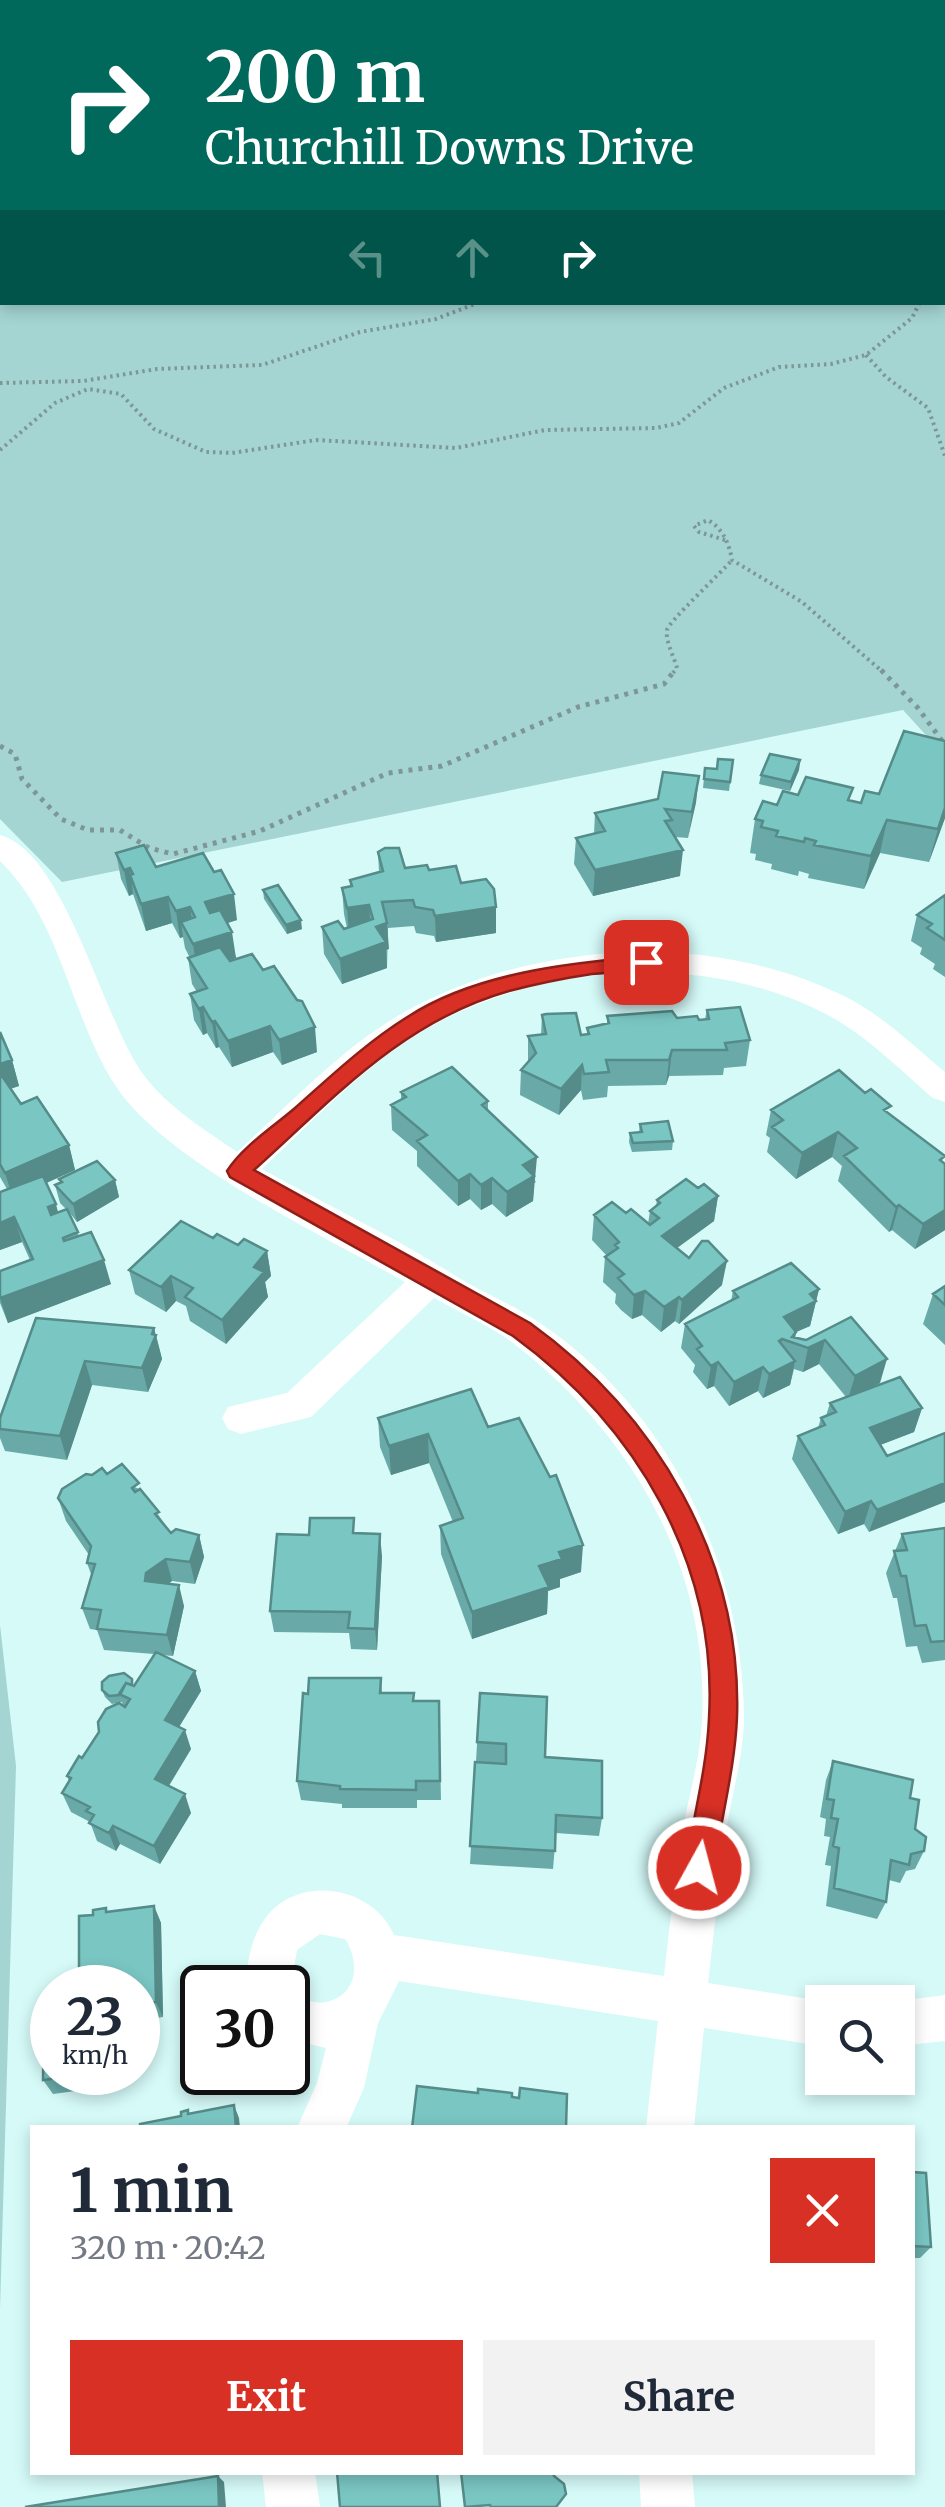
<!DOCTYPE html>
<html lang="en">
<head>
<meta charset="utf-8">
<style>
  :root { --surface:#fff; --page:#f2f2f3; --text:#1f2937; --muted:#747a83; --accent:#d93025 }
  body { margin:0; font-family:Merriweather,serif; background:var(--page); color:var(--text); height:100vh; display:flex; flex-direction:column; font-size:38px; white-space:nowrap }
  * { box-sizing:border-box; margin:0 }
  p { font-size:32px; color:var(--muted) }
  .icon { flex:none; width:55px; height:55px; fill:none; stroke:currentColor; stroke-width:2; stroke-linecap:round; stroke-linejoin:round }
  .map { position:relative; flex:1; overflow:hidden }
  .details { position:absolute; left:30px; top:2125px; width:885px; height:350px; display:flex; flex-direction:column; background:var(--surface); border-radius:0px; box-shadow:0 5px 15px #0003 }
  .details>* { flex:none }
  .top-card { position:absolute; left:0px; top:0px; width:945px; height:305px; box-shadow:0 5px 15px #0003; background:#00695c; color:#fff; overflow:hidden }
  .controls { position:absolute; left:805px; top:1985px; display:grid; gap:20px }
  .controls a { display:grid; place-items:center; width:110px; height:110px; border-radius:0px; background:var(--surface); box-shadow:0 5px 15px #0003; font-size:50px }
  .speed { position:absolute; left:30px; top:1965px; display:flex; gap:20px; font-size:50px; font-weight:700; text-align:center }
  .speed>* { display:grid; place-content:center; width:130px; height:130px; border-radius:50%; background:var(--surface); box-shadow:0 5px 15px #0003; line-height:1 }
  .speed small { font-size:25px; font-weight:400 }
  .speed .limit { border:5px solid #111; border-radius:15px; background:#fff; color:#111 }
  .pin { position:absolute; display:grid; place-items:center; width:85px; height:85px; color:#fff; margin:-42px; border-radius:20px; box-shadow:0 5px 15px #0006 }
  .me { position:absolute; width:110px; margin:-55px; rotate:7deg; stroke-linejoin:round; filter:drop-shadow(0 0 8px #0008) }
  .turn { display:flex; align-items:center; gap:35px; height:210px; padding:0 40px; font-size:45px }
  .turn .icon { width:130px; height:130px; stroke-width:2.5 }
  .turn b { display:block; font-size:70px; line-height:85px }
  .lanes { display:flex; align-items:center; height:95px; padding:0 40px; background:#0003; justify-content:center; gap:50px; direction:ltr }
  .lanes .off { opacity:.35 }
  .round { display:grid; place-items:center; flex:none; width:105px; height:105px; border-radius:0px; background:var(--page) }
  .overview { display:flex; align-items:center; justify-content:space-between; height:170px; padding:0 40px }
  h1 { font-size:60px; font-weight:700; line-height:75px }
  .primary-button { display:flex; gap:20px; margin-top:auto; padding:20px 40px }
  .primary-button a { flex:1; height:115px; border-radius:0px; background:var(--accent); color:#fff; font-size:40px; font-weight:700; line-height:115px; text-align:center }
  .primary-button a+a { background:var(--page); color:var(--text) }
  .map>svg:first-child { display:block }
  .green { fill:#a4d5d3 }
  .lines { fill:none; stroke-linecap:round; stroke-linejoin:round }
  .path-far1 { stroke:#7d9796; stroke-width:4; stroke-dasharray:2.5 4; stroke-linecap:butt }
  .path { stroke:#7d9796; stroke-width:5; stroke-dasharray:4 6; stroke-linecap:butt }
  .street { fill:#fff; fill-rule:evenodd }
  .wall { fill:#69aaa8 }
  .shaded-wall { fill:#558b88 }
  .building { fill:#7ac6c3; stroke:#558b88; stroke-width:2.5 }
  .route { fill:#d93025; stroke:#8d1f18; stroke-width:2.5 }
</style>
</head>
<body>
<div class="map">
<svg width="945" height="2507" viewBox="0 0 945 2507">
  <rect width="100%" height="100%" fill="#d5faf8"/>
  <path class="green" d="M124,0H467L471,2H113Z
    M0,19L2,302H942L945,252V756L903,710L62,882L0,819Z
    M0,1625L16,1766L0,2309Z"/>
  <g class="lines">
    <path class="path-far1" d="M370,0L374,2
      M123,2L135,0
      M866,355L886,377L928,408L945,456
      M0,383L83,381L157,369L262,365L360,332L436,319L480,302
      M0,450L55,403L88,389L121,394L154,429L206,452L232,453L316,440L456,448L545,430L656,428L679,423L724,388L779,367L831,364L866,355L912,318L920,302
      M725,540L699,532L694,526L708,520C723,529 729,543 732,560L802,602L884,673
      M673,673L677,668C674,657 665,640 667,630C668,622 722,572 732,560"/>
    <path class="path" d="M881,670L918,708L945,745
      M0,746L15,754L22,779L61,819L88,830H120L149,848L173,854L260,831L388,773L442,766L578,707L664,684L675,670"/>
    <path class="street" d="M470,0H490L491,2H471Z
      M942,60H945V70H942Z
      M0,835C65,852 104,1022 143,1074C167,1107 204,1129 237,1152C291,1103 342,1047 406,1011C537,940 714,930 848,998C884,1017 914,1046 945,1072V1102L933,1098C899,1069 866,1035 826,1014C700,948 521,963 404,1043C352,1078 308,1126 262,1169C323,1203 389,1234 448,1271C475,1289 506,1301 534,1319C665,1404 741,1558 744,1712C745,1752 732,1792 726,1832C719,1882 714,1932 708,1983L828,2002H822V2046L704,2028L694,2128H646L658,2021L399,1981L378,2023L364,2088L346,2128H297L317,2083L326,2048L288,2039V1988H246C247,1963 250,1941 264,1920C296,1873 373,1885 394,1935L664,1976C669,1928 675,1880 682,1833C689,1795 700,1759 702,1721C710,1568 632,1434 513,1343C489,1325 460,1313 434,1298L311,1417L241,1434L228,1429L222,1418L228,1407L287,1393L405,1282C324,1236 164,1161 115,1085C70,1015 61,920 0,861ZM320,1934L345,1939C359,1960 359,1992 330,2001C316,2006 302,1998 290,1993L297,1950Z
      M945,1995V2041L898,2046V2002H892Z
      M262,2472H315L320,2507H266Z
      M639,2472H692L695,2507H641Z"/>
  </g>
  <path class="wall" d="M945,741V818L929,862L880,853L864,889L808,878L809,874L799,871L798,876L771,869L772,864L755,860L756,854L750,853L755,819L777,805L798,795L861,803L879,794Z
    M733,760L729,791L703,788L705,768L716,769Z
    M800,760L799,770L790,791L759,784L761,775Z
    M699,776L688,838L675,837L680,876L593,896L574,864L576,838L594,834L595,813L658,799Z
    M378,852L405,868L429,870L461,883L496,907V933L436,942L434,936L416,933L414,926L388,928L387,968L342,984L324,954L322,927L347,928L344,914L342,888L350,886V880L379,872Z
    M116,853L156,867L237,920L227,923L236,958L229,960L317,1052L282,1065L273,1052L232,1067L219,1047L216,1048L207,1033L203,1035L194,1020L190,994L197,992L192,984L188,958H190L185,948L183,937L180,938L172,923L146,931L133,894L129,896L121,879Z
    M263,890L302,929L287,934L264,899Z
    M945,895V977L933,969L935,964L920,954L922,948L911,941L917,915Z
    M707,1010L750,1040L746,1066L724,1068L723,1075L669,1076L666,1085L608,1086L607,1097L583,1100L581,1090L559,1115L520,1095L521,1070L528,1062V1036L541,1035L542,1015L581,1035L587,1034V1028L607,1023V1016L699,1020L705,1019Z
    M0,1032L12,1060L19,1086L10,1089L21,1104L69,1145L75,1170L46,1183L58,1212L66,1209L60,1203L55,1185L60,1183L59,1179L115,1180L119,1197L77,1222L69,1212L79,1236L111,1284L8,1323L0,1303V1271L30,1260L22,1242L0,1250V1192L7,1189L0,1177Z
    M401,1092L488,1101V1110L536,1182L534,1183L533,1201L506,1217L492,1204L481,1210L470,1199L458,1206L417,1166V1151L392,1130L391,1105L401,1099Z
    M771,1110L889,1114L945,1164V1230L915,1249L892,1230L889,1232L838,1181L842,1166L832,1157L796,1179L767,1152L770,1138L766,1135Z
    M640,1124L673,1141L672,1150L632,1152L629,1142L630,1133L639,1132Z
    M698,1188L718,1196L714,1221L677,1248L722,1285L679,1324L675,1321L661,1332L642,1315L632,1319L621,1310L615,1303L616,1294L603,1282L605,1257L607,1256L592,1240L594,1215L626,1213L648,1224L650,1211L656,1206L657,1200Z
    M213,1238L267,1251L271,1276L265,1282L268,1297L226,1344L190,1321L186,1306L176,1301L166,1312L135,1294L129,1270Z
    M945,1286V1345L923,1324L933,1294Z
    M819,1289L810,1326L796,1332L795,1338L806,1340L851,1317L880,1383L870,1388L922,1408L914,1432L880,1445L887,1456L945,1433L869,1532L864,1524L838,1534L792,1459L798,1436L818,1428L821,1418L826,1416L830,1403L846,1397L819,1364L803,1372L794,1369L790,1385L763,1398L758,1391L729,1406L714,1386L707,1389L693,1372L695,1365L681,1348L685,1324L731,1301L733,1291Z
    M36,1318L156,1335L162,1359L148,1392L92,1385L67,1460L5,1451L0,1438V1418Z
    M378,1418L488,1427L581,1572L560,1579V1587L548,1591L547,1614L472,1639L441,1554L440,1526L453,1522L429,1463L391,1475L380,1447Z
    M107,1474L141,1490L171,1533L199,1535L204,1557L195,1584L172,1581L168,1584L184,1606L173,1656L162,1655L195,1671L201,1691L179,1727L191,1749L169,1786L191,1813L160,1864L120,1844L116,1851L97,1841L90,1822L71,1812L62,1793L69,1781L67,1776L123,1706L122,1702L112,1704L105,1697L102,1690L134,1685L154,1654L104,1650L97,1630L90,1629L82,1608L92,1577L87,1563L89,1555L66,1521L58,1498L92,1475Z
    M945,1528V1660L922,1663L917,1646L906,1647L897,1598H893L886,1573L902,1534Z
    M355,1534L382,1556L377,1650L351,1649L349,1633L274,1632L270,1611L309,1535Z
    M381,1678L382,1693L414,1701H439L441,1800H417V1808H342V1804L301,1800L297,1781L308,1694Z
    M480,1693L545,1757L602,1818L599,1836L556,1833L553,1869L470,1864Z
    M833,1761L910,1798L915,1829L924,1851L915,1869L906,1871L900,1883L889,1880L886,1902L877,1919L826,1906L831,1866L825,1865L830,1837L824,1836L826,1819L820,1817L826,1780Z
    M154,1906L161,1923L163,2017L138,2021V1988L108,1912Z
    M105,2072V2087L53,2094L43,2080Z
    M912,2172L931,2247L920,2258H912Z"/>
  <path class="shaded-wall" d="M945,138V161L942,162V141Z
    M800,760L799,770L790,791L791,782Z
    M699,776L696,803L688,838L692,812Z
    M945,808V818L929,862L938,829Z
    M887,820L880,853L864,889L871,856Z
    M683,850L680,876L593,896L595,870Z
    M130,868L133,894L129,896L124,870Z
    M234,894L237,920L209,929L205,902Z
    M168,897L172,923L146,931L141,904Z
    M369,905L371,931L349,934L347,908Z
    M190,907L194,933L181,922L183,937L180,938L176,911Z
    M496,907V933L436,942L435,916Z
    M301,920L302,929L287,934L286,925Z
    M387,923L389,949L386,950L387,968L342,984L340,959L376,927Z
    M232,932L236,958L197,970L193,944Z
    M203,1007L207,1033L203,1035L199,1009Z
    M215,1021L219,1047L216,1048L212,1022Z
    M270,1026L273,1052L232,1067L228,1041Z
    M315,1027L317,1052L282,1065L279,1040Z
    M672,1050L669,1076L666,1085L669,1060Z
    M12,1060L19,1086L0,1092V1064Z
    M582,1065L581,1090L559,1115L561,1089Z
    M838,1132L832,1157L796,1179L802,1153Z
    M69,1145L75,1170L13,1198L5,1173Z
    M537,1157L533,1201L506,1217L507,1192L523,1165Z
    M470,1174V1199L458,1206V1181Z
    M492,1178V1204L481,1210V1185Z
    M115,1180L119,1197L77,1222L73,1204Z
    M718,1196L714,1221L659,1261L662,1236Z
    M56,1204L62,1229L55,1232L48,1207Z
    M899,1205L892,1230L889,1232L896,1207Z
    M945,1210V1230L915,1249L923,1224Z
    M14,1217L22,1242L0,1250V1223Z
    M267,1251L271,1276L265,1282L268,1297L226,1344L222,1320L254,1267Z
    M104,1260L111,1284L8,1323L0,1298Z
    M727,1261L722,1285L679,1324L682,1300Z
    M171,1276L176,1301L166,1312L161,1287Z
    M819,1289L810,1326L796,1332L794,1343L782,1339L777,1363L773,1365L784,1317L810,1294Z
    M645,1291L642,1315L632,1319L634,1295Z
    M679,1297L675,1321L661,1332L664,1307Z
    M154,1328L162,1359L148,1392L142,1368Z
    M825,1340L819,1364L803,1372L808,1348Z
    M887,1359L880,1383L848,1399L855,1376Z
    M85,1361L92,1385L67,1460L60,1436Z
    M795,1361L790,1385L763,1398L769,1374Z
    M718,1362L714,1386L707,1389L711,1366Z
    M763,1367L758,1391L729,1406L734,1382Z
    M922,1408L914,1432L862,1452L870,1428Z
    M428,1434L429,1463L391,1475L389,1446Z
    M945,1483V1502L869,1532L877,1510Z
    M871,1501L864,1524L838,1534L845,1512Z
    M380,1534L382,1556L377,1650L375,1629Z
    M199,1535L204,1557L195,1584L190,1562Z
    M583,1545L581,1572L560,1579V1587L548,1591L547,1614L472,1639V1612L559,1552Z
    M166,1559L172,1581L152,1595L145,1581L146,1573Z
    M179,1585L184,1606L173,1656L167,1635Z
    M195,1671L201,1691L171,1740L165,1720Z
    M185,1730L191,1749L161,1798L155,1779Z
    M185,1794L191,1813L160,1864L154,1846Z
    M113,1826L120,1844L116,1851L109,1833Z
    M154,1906L161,1923L163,2017L156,2002Z
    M97,2072H105V2087Z
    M234,2105L239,2118L240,2128H236Z
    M218,2476L224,2482L226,2507H219Z"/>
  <path class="building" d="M547,0H598L597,2H549Z
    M942,118H945V140L942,141Z
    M904,731L945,741V808L938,829L887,820L871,856L814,845L816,841L805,838L804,842L776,836L778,831L761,827L763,821L755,819L763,801L777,805L783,791L798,795L806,777L853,788L848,800L861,803L865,791L879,794Z
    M770,754L800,760L791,782L761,775Z
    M718,759L733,760L730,782L704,779L705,768L717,769Z
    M663,772L699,776L692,812L665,809L672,820L665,821L683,850L595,870L576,838L605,831L595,813L658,799Z
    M144,845L156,867L203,853L214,872L221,870L234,894L205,902L210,913L220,910L232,932L193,944L181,922L195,917L190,907L176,911L168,897L141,904L130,875L133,874L130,868L124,870L116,853Z
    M385,848H399L405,868L427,865L429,870L456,866L461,883L486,879L494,889L496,907L435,916L433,910L415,907L413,900L382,902L387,923L376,927L386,942L340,959L322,927L338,921L344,929L373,919L369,905L347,908L342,888L352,886L350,880L383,871L378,852Z
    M278,885L301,920L286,925L263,890Z
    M945,895V940L927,928L932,924L917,915Z
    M220,947L230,961L252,954L263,970L274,966L297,1000L302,1001L315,1027L279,1040L270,1026L228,1041L215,1021L212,1022L203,1007L199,1009L190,994L207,988L188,958Z
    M740,1007L750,1040L725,1043L727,1050H672L669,1060H606L609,1072L584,1074L582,1065L561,1089L521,1070L536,1053L528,1036L546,1034L542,1015L546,1014L576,1013L581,1035L589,1034L587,1028L609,1023L607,1016L672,1011L677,1018L697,1016L699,1020L709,1019L707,1010Z
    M0,1032L12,1060L0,1064Z
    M452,1067L488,1101L482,1105L537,1157L523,1165L534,1176L507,1192L492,1178L481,1185L470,1174L458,1181L417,1141L427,1135L391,1105L406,1097L401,1092Z
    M839,1070L865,1093L871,1089L891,1106L884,1110L945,1156L940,1160L945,1164V1210L923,1224L899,1205L896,1207L844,1156L857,1148L838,1132L802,1153L772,1127L783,1120L771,1110Z
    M2,1076L21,1104L37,1097L69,1145L5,1173L0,1164V1077Z
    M668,1121L673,1141L633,1143L630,1133L642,1132L640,1124Z
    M97,1161L115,1180L73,1204L55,1185L62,1182L59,1179Z
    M43,1176L56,1204L48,1207L51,1215L67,1209L78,1232L63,1238L64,1241L91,1232L104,1260L0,1298V1271L33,1259L14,1217L0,1223V1192Z
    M686,1179L698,1188L704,1184L718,1196L662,1236L689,1258L702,1241H708L727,1261L682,1300L679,1297L664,1307L645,1291L634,1295L618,1278L624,1274L605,1257L618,1248L615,1245L619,1242L594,1215L612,1202L626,1213L631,1209L650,1225L659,1218L650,1211L660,1203L657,1200Z
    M181,1221L213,1238L217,1234L238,1245L244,1239L267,1251L254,1267L264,1272L222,1320L185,1297L193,1288L171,1276L161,1287L129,1270Z
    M791,1263L819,1289L810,1294L816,1301L784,1317L796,1332L792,1337L806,1340L851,1317L887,1359L855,1376L825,1340L808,1348L782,1339L779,1341L795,1361L769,1374L763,1367L734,1382L718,1362L711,1366L697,1349L702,1346L685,1324L738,1297L733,1291Z
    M945,1286V1305L933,1294Z
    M36,1318L154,1328L152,1334L156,1335L142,1368L85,1361L60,1436L0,1429V1418Z
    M900,1377L922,1408L870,1428L887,1456L945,1433V1483L877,1510L871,1501L845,1512L798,1436L825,1425L821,1418L836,1412L830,1403Z
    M471,1389L488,1427L519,1418L550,1477L556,1475L583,1545L559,1552L562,1559L539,1566L549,1587L472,1612L440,1526L463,1518L428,1434L389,1446L378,1418Z
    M122,1464L139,1483L132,1488L135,1492L140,1489L159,1512L155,1514L171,1533L176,1529L199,1535L190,1562L166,1559L146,1573L145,1581L179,1585L167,1635L97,1629L101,1610L82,1608L95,1564L87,1563L91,1546L58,1498L62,1489L86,1474L92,1475L102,1468L107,1474Z
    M310,1518H354L353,1533L380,1534L375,1629L348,1628L350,1612L270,1611L277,1534L309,1535Z
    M945,1528V1641L931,1642L926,1625L915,1626L906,1576H901L894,1551L907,1550L902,1534Z
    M156,1652L195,1671L165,1720L185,1730L155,1779L185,1794L154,1846L113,1826L109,1833L89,1823L94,1815L86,1811L90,1807L62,1793L71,1778L67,1776L79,1756L82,1758L99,1732L98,1722L106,1709L119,1703L125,1707L130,1699L119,1694L126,1683L134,1686Z
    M124,1673L132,1679V1685L126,1683L120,1695L109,1696L102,1690V1682L109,1676Z
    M309,1678H381L380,1693H414L413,1701H439L440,1781H416V1790L340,1789V1786L297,1781L303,1693L308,1694Z
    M480,1693L547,1697L545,1757L602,1761V1818L556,1815L555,1851L470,1846L475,1762L506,1764V1744L477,1742Z
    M833,1761L913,1780L910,1798L919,1800L915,1829L926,1837L924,1851L911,1854L909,1865L891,1860L886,1902L834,1888L839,1848L833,1846L838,1819L831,1818L834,1800L827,1799Z
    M154,1906L156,2002L138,2004V1988H79V1916L93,1915V1910L106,1908V1912Z
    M52,1992V2072L97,2073L43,2080L44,1993Z
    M417,2086L478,2093V2089L512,2093V2097L519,2098L520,2088L567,2094L566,2128H412Z
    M234,2105L236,2128H140V2124L181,2116V2112L188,2110V2114Z
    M912,2172L926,2173L931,2247L912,2246Z
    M337,2472H437L440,2507H340Z
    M461,2472H553L554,2476L564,2484L566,2494L556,2507H491L490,2505L465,2507Z
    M218,2476L219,2507H25Z"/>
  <path class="route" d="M646,956L654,958V967C634,973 613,972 592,974C565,978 536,984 509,991C403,1021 334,1098 254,1170L530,1323C656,1414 742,1558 737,1717C735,1767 721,1819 714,1868L709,1878L699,1882L689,1878L685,1868C693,1819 707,1767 709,1718C718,1563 636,1426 513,1336L230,1177L227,1171C242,1147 273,1127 295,1108C331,1076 367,1042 409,1016C476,973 569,963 646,956Z"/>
</svg>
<div class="controls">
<a><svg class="icon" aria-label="search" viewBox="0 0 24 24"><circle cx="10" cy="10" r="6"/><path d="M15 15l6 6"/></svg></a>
</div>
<div class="speed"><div>23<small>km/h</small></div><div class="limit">30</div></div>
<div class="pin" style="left:646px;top:962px;background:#d93025"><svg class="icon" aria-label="arrive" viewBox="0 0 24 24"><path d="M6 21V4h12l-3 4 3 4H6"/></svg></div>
<svg class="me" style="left:699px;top:1868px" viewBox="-20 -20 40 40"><circle r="17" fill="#d93025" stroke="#fff" stroke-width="3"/><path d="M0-11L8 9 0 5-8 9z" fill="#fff"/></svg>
<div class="top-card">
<div class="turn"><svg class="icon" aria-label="right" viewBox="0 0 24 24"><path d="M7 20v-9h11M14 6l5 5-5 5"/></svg><div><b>200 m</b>Churchill Downs Drive</div></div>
<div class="lanes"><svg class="icon off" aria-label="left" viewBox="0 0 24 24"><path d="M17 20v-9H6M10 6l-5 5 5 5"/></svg><svg class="icon off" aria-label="ahead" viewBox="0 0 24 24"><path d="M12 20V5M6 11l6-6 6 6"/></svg><svg class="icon" aria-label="right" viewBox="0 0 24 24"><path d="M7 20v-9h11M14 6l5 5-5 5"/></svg></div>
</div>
<section class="details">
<div class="overview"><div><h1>1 min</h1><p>320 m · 20:42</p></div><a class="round" style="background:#d93025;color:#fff"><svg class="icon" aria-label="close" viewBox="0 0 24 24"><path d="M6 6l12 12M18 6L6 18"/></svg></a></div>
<div class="primary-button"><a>Exit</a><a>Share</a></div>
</section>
</div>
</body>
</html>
